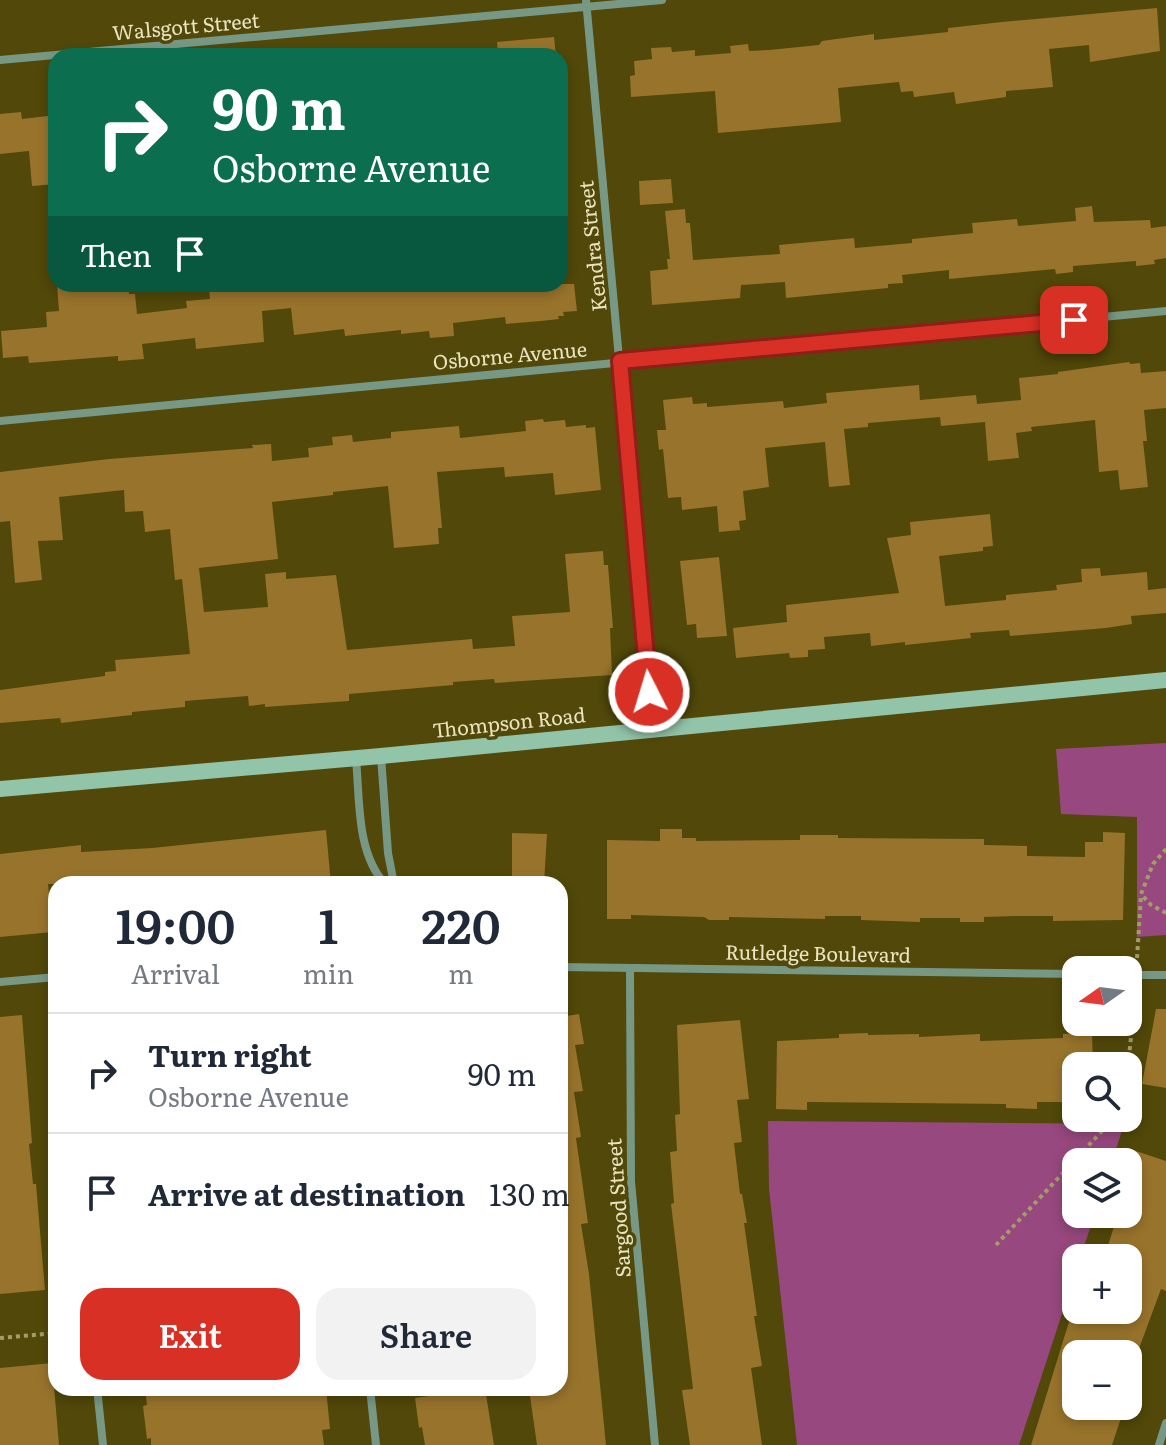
<!DOCTYPE html>
<html lang="en">
<head>
<meta charset="utf-8">
<style>
  :root { --surface:#fff; --page:#f2f2f3; --text:#1f2937; --muted:#747a83; --line:#e0e1e3; --accent:#d93025 }
  body { margin:0; font-family:Literata,serif; background:var(--page); color:var(--text); height:100vh; display:flex; flex-direction:column; font-size:30px; white-space:nowrap }
  * { box-sizing:border-box; margin:0 }
  p { font-size:26px; color:var(--muted) }
  .icon { flex:none; width:44px; height:44px; fill:none; stroke:currentColor; stroke-width:2; stroke-linecap:round; stroke-linejoin:round }
  .map { position:relative; flex:1; overflow:hidden }
  .panel { position:absolute; left:48px; top:876px; width:520px; height:520px; display:flex; flex-direction:column; background:var(--surface); border-radius:24px; box-shadow:0 4px 12px #0003 }
  .panel>* { flex:none }
  .hud { position:absolute; left:48px; top:48px; width:520px; height:244px; border-radius:24px; box-shadow:0 4px 12px #0003; background:#0b6e4f; color:#fff; overflow:hidden }
  .needle { width:52px; rotate:256deg }
  .tools { position:absolute; left:1062px; top:956px; display:grid; gap:16px }
  .tools a { display:grid; place-items:center; width:80px; height:80px; border-radius:16px; background:var(--surface); box-shadow:0 4px 12px #0003; font-size:40px }
  .pin { position:absolute; display:grid; place-items:center; width:68px; height:68px; color:#fff; margin:-34px; border-radius:16px; box-shadow:0 4px 12px #0006 }
  .me { position:absolute; width:88px; margin:-44px; rotate:355deg; stroke-linejoin:round; filter:drop-shadow(0 0 6px #0008) }
  .turn { display:flex; align-items:center; gap:28px; height:168px; padding:0 32px; font-size:36px }
  .turn .icon { width:104px; height:104px; stroke-width:2.5 }
  .turn b { display:block; font-size:56px; line-height:68px }
  .then { display:flex; align-items:center; height:76px; padding:0 32px; background:#0003; gap:16px; font-size:30px }
  .eta { display:flex; justify-content:space-evenly; align-items:center; height:136px; text-align:center }
  .eta b { font-size:48px; font-weight:600; line-height:56px }
  .action { display:flex; gap:16px; margin-top:auto; padding:16px 32px }
  .action a { flex:1; height:92px; border-radius:24px; background:var(--accent); color:#fff; font-size:32px; font-weight:600; line-height:92px; text-align:center }
  .action a+a { background:var(--page); color:var(--text) }
  ul { padding:0; list-style:none }
  li { display:flex; align-items:center; gap:24px; height:120px; padding:0 32px; border-top:2px solid var(--line) }
  li div { flex:1 }
  li b { display:block; font-size:30px }
  li em { font-style:normal }
  .map>svg:first-child { display:block }
  .green { fill:#97487e }
  .building { fill:#98732b }
  .lines { fill:none; stroke-linecap:round; stroke-linejoin:round }
  .path { stroke:#a39d6c; stroke-width:4; stroke-dasharray:4 4; stroke-linecap:butt }
  .minor { stroke:#789886; stroke-width:8 }
  .secondary { stroke:#91c4a8; stroke-width:16 }
  .route-casing { stroke:#8d1f18; stroke-width:20 }
  .route { stroke:#d93025; stroke-width:14 }
  .labels { text-anchor:middle; stroke-width:7; stroke-linejoin:round; paint-order:stroke }
  .street-label { font-size:20px; fill:#e9e4bf; stroke:#514809 }
</style>
</head>
<body>
<div class="map">
<svg width="1166" height="1445" viewBox="0 0 1166 1445">
  <rect width="100%" height="100%" fill="#514809"/>
  <path class="green" d="M1166,743V935L1137,937V817L1061,814L1056,749Z
    M768,1121L1124,1124L1112,1162H1076V1214H1095L1080,1258H1076V1271L1019,1445H797L769,1189Z"/>
  <path class="building" d="M1157,8L1160,51L1090,62L1089,45L1049,49L1053,87L1006,91V97L956,104L954,92L914,97L913,91L901,92L899,82L838,88L841,122L718,133L715,91L631,97L630,76L635,75L634,61L652,59L651,48L671,47L672,52L695,50V56L731,53L730,46L748,44L749,51L769,50L819,45L822,41L836,39L874,34V40L948,32V28L1002,22Z
    M554,37L556,56H498L497,42Z
    M21,112L22,119L56,115V184L32,186L29,151L0,154V114Z
    M671,179L673,203L640,205L639,181Z
    M1092,206L1094,222L1150,220L1151,228L1166,226V258L1154,260L1155,264L1136,266V261L1073,266V272L1056,274L1055,269L949,279V270L902,275L903,283L888,284V288L786,298L785,282L741,285L740,298L652,305L650,271L668,269L667,259H670L665,211L685,209L686,223H690L693,260L780,254L779,245L854,238L855,248L912,243V239L973,233L972,223L1017,219L1018,226L1076,221L1075,208Z
    M57,284H128L129,294H135L137,314L187,308L186,301L210,299L209,289L246,285L247,292L330,284H338V289L391,284H574L577,311L563,312L564,316H558L559,319L541,321L506,324L505,317L453,323L454,336L430,338L429,331L401,334V330L345,336L344,329L294,335L291,308L262,311L264,342L196,349L195,338L142,344L144,359L118,361V356L29,363L28,356L3,358L1,331L47,327L46,312L59,311Z
    M1129,362L1130,364L1140,363L1141,373L1166,371V408L1144,410L1147,441H1143L1148,487L1120,490L1118,470L1099,472L1095,420L1031,427L1032,431L1016,433L1019,458L988,461L985,422L941,426L940,417L868,423V427L844,429L850,485L829,487L825,442L765,448L769,487L743,491L746,520L739,521L740,530L719,532L717,506L682,510L681,497L668,498L663,449L659,450L657,430H666L663,400L692,397L693,404L707,403V407L783,401L784,408L827,403L826,393L919,385L920,400L976,395L977,404L1021,400L1019,378L1058,374V372Z
    M543,419L544,422L565,420L566,427L586,425V428L595,427L601,490L555,495L553,473L505,477L504,467L437,472L442,528H438L439,544L394,548L388,486L333,492V495L272,502L278,559L199,568L204,612L268,607L265,574L286,572V579L336,575L347,650L472,639L473,649L515,646L512,616L570,612L565,554L603,551L604,565H608L613,628H610L612,675L495,683L494,679L453,682V685L349,694V701L265,707V704L249,706L248,696L185,701V707L132,712V715L78,721L61,723L60,718L0,723V690L105,676V672L116,671L115,660L190,654L182,579L175,580L170,529L145,532L143,511L125,512L124,490L59,497L63,540L38,541L42,580L15,583L10,521L0,522V472L109,459L253,448L252,445L271,444L272,461L309,457L308,448L333,445L332,437L352,435L353,442L391,438V432L459,426L460,438L526,431L525,421Z
    M990,514L993,546L983,547V551L939,556L945,606L1006,600V595L1057,590L1056,585L1082,582L1081,569L1100,568L1101,576L1147,572L1148,590L1166,588V613L1131,616L1132,624L1106,628L1010,636L1009,630L970,633L971,638L905,645V642L871,646L870,633L824,637L825,649L808,650V657L790,658L789,653L736,658L733,628L787,622L786,605L899,593L887,538L911,535L910,522Z
    M719,557L727,636L697,638L696,624L687,625L680,561Z
    M660,829H682V838H696V841L800,840V835H838V838L984,839V845L1027,846V856L1085,857V842H1103V832L1125,833L1123,920L1053,921V916H1016L984,917V922H960V918H920V922L861,920V916H825V919L729,917V920H709L704,917L631,915V919H607V840L660,841Z
    M326,830L331,884H48L53,932L0,937V854L81,845V852L152,848Z
    M512,833L547,834L544,884H512Z
    M1156,1009H1166V1088L1142,1084Z
    M579,1014L584,1044L575,1045L583,1091L574,1092L581,1137L576,1138L588,1223L581,1224L589,1274L606,1445H537L530,1396L560,1391V1017Z
    M22,1015L32,1143L29,1144L33,1184H36L45,1290L0,1294V1017Z
    M740,1020L749,1099L737,1100L742,1142L734,1143L740,1194H742L747,1223H744L757,1316H754L762,1366L751,1368L762,1445H690L682,1390L693,1389L671,1204L674,1203L670,1152L677,1151L675,1115L680,1114L677,1025Z
    M1092,1032L1093,1066H1076V1102H1037V1109L1006,1108V1104L807,1102V1110L776,1109L777,1041L839,1038V1034L868,1033V1035L919,1034V1037L980,1034V1041L1063,1038V1034Z
    M1133,1150L1166,1161V1291L1161,1289L1137,1354H1076V1406H1125L1112,1445H1031L1072,1312H1076V1324L1081,1310H1128V1258H1104L1118,1214H1128V1196L1134,1179L1128,1177V1154L1132,1155Z
    M52,1363L59,1445H0V1368Z
    M145,1388H326L330,1429L322,1430L324,1445H151V1438L147,1439L143,1406L147,1405Z
    M485,1388L494,1445H425L422,1427L419,1428L415,1398Z"/>
  <g class="lines">
    <path class="path" d="M1166,849L1153,864L1141,894L1151,905L1166,913
      M1137,958L1141,896
      M1128,1066L1136,989
      M996,1245L1102,1131L1110,1118
      M0,1338L56,1333"/>
    <path class="minor" d="M586,0L653,728
      M0,60L662,0
      M0,421L1166,311
      M381,756L388,853L394,884
      M356,759C360,800 356,852 385,884
      M560,967L1076,974
      M630,968L631,1181L655,1445
      M1128,975H1166
      M0,982L56,977
      M97,1388L103,1445
      M370,1388L376,1445
      M1159,1445L1166,1423"/>
    <path class="secondary" d="M0,789L381,756L1166,680"/>
  </g>
  <g class="lines">
    <defs>
      <path id="route" d="M649,692L620,361L1074,320"/>
    </defs>
    <use href="#route" class="route-casing"/>
    <use href="#route" class="route"/>
  </g>
  <g class="labels">
    <g class="street-label">
      <text transform="translate(186 27) rotate(-5)" y="7">Walsgott Street</text>
      <text transform="translate(593 246) rotate(-96)" y="7">Kendra Street</text>
      <text transform="translate(510 356) rotate(-5)" y="7">Osborne Avenue</text>
      <text transform="translate(509 723) rotate(-6)" y="7">Thompson Road</text>
      <text transform="translate(818 954) rotate(1)" y="7">Rutledge Boulevard</text>
      <text transform="translate(619 1208) rotate(-94)" y="7">Sargood Street</text>
    </g>
  </g>
</svg>
<div class="tools">
<a><svg class="needle" viewBox="-14 -14 28 28"><path d="M0-13l5 13h-10z" fill="#e53935"/><path d="M0 13l5-13h-10z" fill="#747a83"/></svg></a>
<a><svg class="icon" aria-label="search" viewBox="0 0 24 24"><circle cx="10" cy="10" r="6"/><path d="M15 15l6 6"/></svg></a>
<a><svg class="icon" aria-label="layers" viewBox="0 0 24 24"><path d="M12 4l9 5-9 5-9-5zM3 14l9 5 9-5"/></svg></a>
<a>+</a>
<a>−</a>
</div>
<div class="pin" style="left:1074px;top:320px;background:#d93025"><svg class="icon" aria-label="arrive" viewBox="0 0 24 24"><path d="M6 21V4h12l-3 4 3 4H6"/></svg></div>
<svg class="me" style="left:649px;top:692px" viewBox="-20 -20 40 40"><circle r="17" fill="#d93025" stroke="#fff" stroke-width="3"/><path d="M0-11L8 9 0 5-8 9z" fill="#fff"/></svg>
<div class="hud">
<div class="turn"><svg class="icon" aria-label="right" viewBox="0 0 24 24"><path d="M7 20v-9h11M14 6l5 5-5 5"/></svg><div><b>90 m</b>Osborne Avenue</div></div>
<div class="then">Then<svg class="icon" aria-label="arrive" viewBox="0 0 24 24"><path d="M6 21V4h12l-3 4 3 4H6"/></svg></div>
</div>
<section class="panel">
<div class="eta">
<div><b>19:00</b><p>Arrival</p></div>
<div><b>1</b><p>min</p></div>
<div><b>220</b><p>m</p></div>
</div>
<ul>
<li><svg class="icon" aria-label="right" viewBox="0 0 24 24"><path d="M7 20v-9h11M14 6l5 5-5 5"/></svg><div><b>Turn right</b><p>Osborne Avenue</p></div><em>90 m</em></li>
<li><svg class="icon" aria-label="arrive" viewBox="0 0 24 24"><path d="M6 21V4h12l-3 4 3 4H6"/></svg><div><b>Arrive at destination</b></div><em>130 m</em></li>
</ul>
<div class="action"><a>Exit</a><a>Share</a></div>
</section>
</div>
</body>
</html>
